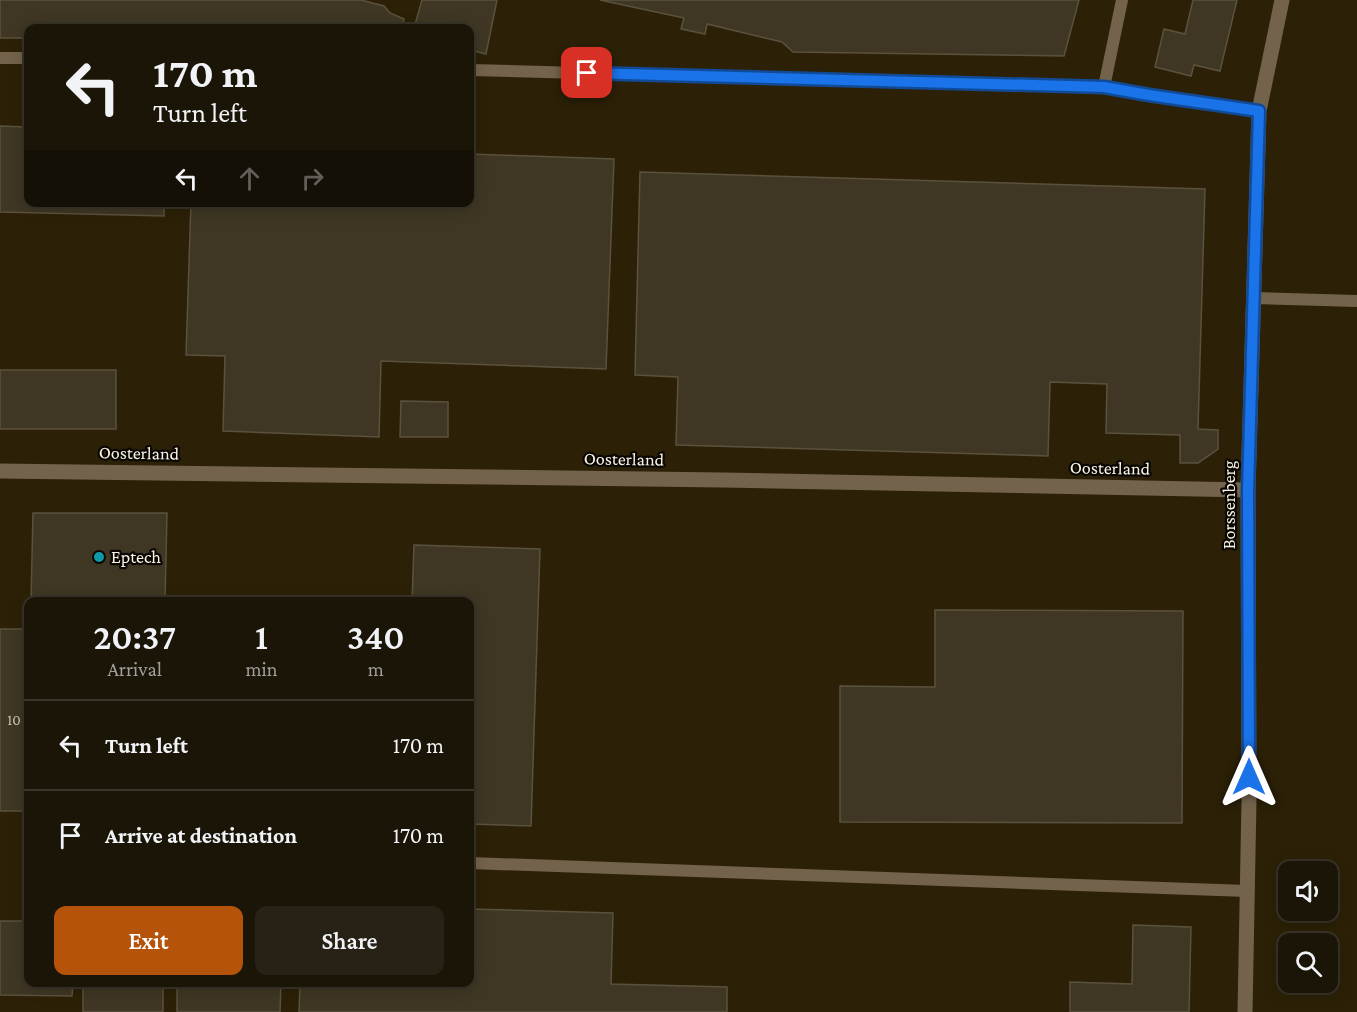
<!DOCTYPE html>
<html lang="en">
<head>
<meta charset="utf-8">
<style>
  :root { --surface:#1b1508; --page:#282216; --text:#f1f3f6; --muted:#a09f9c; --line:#393429; --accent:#b45309 }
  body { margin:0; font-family:"Crimson Pro",serif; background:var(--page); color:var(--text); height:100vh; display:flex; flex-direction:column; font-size:22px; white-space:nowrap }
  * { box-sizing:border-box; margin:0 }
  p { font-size:20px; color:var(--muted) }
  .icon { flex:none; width:33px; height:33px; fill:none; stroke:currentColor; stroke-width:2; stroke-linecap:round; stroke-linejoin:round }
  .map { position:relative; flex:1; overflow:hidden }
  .side { position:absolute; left:24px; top:597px; width:450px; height:390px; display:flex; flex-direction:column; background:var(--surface); border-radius:12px; box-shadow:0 3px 15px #0003,0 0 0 2px var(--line) }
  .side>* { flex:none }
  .guide { position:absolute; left:24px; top:24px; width:450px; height:183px; border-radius:12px; box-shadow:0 3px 15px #0003,0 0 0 2px var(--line); background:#1b1508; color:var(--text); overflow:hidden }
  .controls { position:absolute; left:1278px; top:861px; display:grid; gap:12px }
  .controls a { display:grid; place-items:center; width:60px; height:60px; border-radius:12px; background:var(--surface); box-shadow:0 3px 15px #0003,0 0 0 2px var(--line); font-size:30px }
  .pin { position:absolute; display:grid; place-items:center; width:51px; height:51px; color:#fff; margin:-26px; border-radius:12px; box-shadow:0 3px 9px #0006 }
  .me { position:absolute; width:66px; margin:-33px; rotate:0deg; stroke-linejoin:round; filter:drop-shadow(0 0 4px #0008) }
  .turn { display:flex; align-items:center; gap:21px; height:126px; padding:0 30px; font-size:27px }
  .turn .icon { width:78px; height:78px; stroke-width:2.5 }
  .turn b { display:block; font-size:42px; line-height:51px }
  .lanes { display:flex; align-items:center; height:57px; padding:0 30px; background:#0003; justify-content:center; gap:30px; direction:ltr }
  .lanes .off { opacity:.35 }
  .eta { display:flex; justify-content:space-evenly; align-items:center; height:102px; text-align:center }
  .eta b { font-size:36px; font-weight:600; line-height:42px }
  .cta { display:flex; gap:12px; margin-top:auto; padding:12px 30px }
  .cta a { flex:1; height:69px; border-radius:12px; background:var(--accent); color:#fff; font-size:24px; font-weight:600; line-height:69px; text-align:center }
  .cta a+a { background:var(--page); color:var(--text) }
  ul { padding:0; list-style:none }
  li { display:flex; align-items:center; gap:18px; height:90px; padding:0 30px; border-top:2px solid var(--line) }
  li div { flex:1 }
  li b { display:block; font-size:22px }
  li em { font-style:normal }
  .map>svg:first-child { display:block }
  .built { fill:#2c2107; fill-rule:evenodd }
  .building { fill:#3f3724; stroke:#5b523e; stroke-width:1.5 }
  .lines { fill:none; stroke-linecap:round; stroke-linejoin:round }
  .service { stroke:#73634d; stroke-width:12 }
  .minor { stroke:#73634d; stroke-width:15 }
  .route-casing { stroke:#114b97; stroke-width:15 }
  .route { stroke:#1a73e8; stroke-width:10 }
  .culture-dot { fill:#0f9aa8; stroke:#0a0702; stroke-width:2 }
  .labels { text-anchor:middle; stroke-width:4.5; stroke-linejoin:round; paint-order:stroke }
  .number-label { font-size:15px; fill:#cac4b6 }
  .street-label { font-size:18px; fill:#f8f3e7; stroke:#0a0702 }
  .poi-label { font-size:18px; fill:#f8f3e7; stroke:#0a0702; text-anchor:start }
</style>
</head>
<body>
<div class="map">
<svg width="1357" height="1012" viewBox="0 0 1357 1012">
  <rect width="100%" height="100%" fill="#241c0a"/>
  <path class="built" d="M0,0H1357V1012H0ZM28,28H470V202H28ZM28,602H470V982H28ZM1288,872H1328V910H1288ZM1288,944H1328V982H1288Z"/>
  <path class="building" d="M0,0H361L384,6L390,13L404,19L402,28H28V38H0Z
    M422,0H497L486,54L470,50V28H414Z
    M600,0H1079L1064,56L793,52L782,42L707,24L705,34L681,29L684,18Z
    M1193,0H1237L1220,71L1194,65L1191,76L1155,67L1164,29L1185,34Z
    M0,126L28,127V202H164V216L0,212Z
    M470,154L614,159L606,369L381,361L379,437L223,431L225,356L186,355L191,202H470Z
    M640,172L1205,189L1198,429L1218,430V449L1198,463H1180V435L1106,433L1107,384L1050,382L1048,456L676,445L678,377L635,375Z
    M0,370H116V429H0Z
    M401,401L448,402V437H400Z
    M33,513H167L165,602H31Z
    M414,545L540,549L531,826L470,824V602H412Z
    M935,610L1183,611L1182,823L840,822V686L935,687Z
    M0,629H28V811H0Z
    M470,909L613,913L611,984L727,987V1012H299L300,982H470Z
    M0,921H28V982H73L72,996L0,995Z
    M1133,925L1191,927L1189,1012H1070V982L1132,984Z
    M83,982H163V1012H83Z
    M177,982H281L280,1012H177Z"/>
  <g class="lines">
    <path class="service" d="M0,58H28
      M470,70L1104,87L1149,95L1259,111
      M1104,87L1122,0
      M1254,298L1357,301
      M470,863L1247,891"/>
    <path class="minor" d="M0,471L723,480L1248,490
      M1245,1012L1249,800L1248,490L1259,111L1282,0"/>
  </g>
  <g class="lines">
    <defs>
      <path id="route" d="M587,73L1104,87L1149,95L1259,111L1248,490L1249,777"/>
    </defs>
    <use href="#route" class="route-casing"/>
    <use href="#route" class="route"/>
  </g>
  <circle class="culture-dot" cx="99" cy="557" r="6"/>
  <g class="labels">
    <g class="number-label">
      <text x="14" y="725">10</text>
    </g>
    <g class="street-label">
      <text transform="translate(139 453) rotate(1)" y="6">Oosterland</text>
      <text transform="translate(624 459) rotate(1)" y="6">Oosterland</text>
      <text transform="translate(1110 468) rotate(1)" y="6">Oosterland</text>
      <text transform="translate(1229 505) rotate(-90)" y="6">Borssenberg</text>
    </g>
    <g class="poi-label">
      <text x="111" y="563">Eptech</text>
    </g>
  </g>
</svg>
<div class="controls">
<a><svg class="icon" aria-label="sound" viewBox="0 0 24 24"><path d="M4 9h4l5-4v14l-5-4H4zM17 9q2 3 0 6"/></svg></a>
<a><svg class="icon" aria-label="search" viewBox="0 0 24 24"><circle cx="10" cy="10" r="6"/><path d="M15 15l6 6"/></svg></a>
</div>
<div class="pin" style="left:587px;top:73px;background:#d93025"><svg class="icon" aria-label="arrive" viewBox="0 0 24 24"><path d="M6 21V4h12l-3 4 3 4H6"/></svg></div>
<svg class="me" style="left:1249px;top:777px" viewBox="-20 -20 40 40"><path d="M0-17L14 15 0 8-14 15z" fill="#1a73e8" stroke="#fff" stroke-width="4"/></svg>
<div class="guide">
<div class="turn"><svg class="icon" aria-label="left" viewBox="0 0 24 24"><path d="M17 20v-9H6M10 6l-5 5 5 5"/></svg><div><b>170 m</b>Turn left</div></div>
<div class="lanes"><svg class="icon" aria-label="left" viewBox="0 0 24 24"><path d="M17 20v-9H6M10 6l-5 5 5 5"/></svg><svg class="icon off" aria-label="ahead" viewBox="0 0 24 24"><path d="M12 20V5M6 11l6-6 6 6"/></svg><svg class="icon off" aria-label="right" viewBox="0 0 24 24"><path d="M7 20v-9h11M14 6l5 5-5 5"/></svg></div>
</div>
<section class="side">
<div class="eta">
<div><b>20:37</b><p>Arrival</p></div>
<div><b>1</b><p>min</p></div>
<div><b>340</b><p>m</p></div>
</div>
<ul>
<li><svg class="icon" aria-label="left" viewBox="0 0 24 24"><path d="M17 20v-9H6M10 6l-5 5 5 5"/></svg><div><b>Turn left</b></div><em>170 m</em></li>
<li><svg class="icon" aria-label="arrive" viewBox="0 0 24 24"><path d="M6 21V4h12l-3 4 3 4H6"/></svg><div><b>Arrive at destination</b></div><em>170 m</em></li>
</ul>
<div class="cta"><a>Exit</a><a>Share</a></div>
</section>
</div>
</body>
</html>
